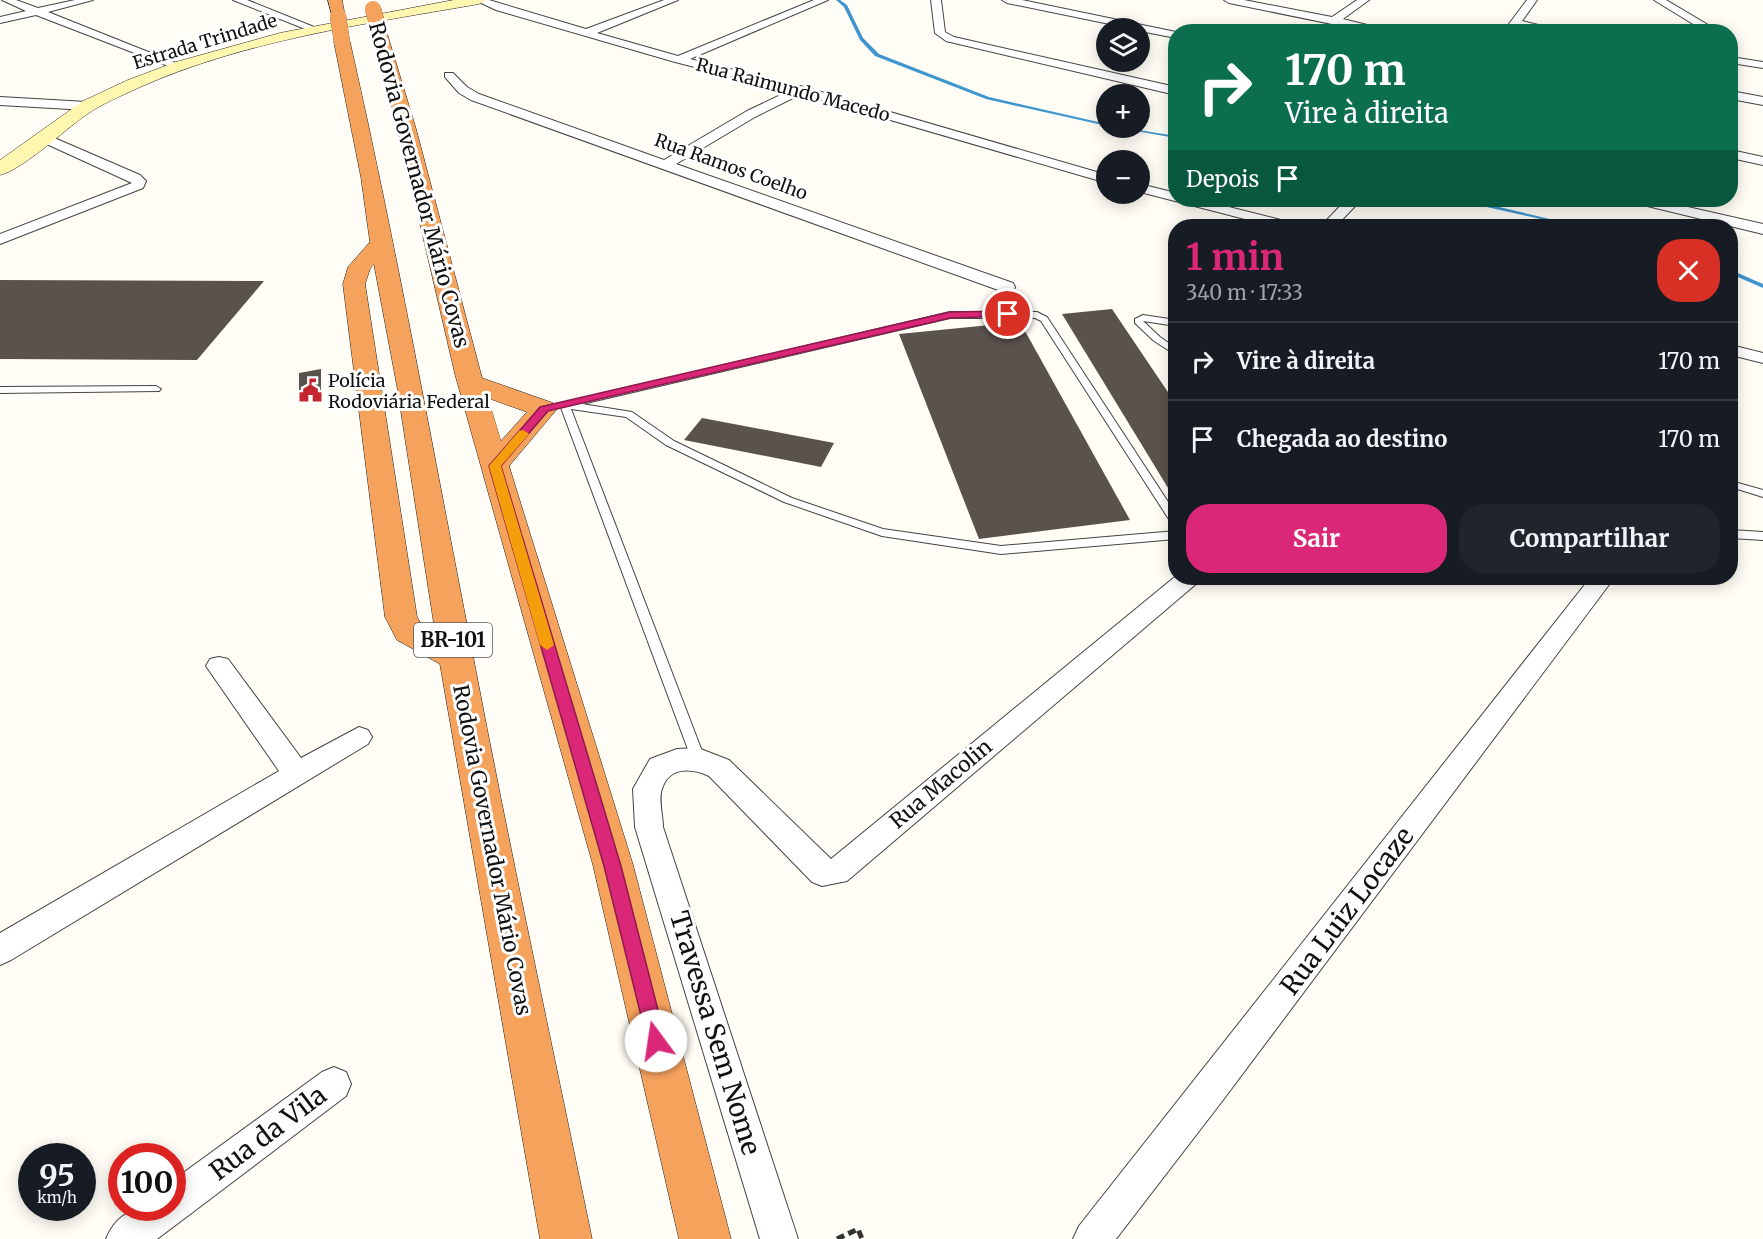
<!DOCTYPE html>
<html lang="pt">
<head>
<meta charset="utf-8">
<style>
  :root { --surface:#171b24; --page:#20242c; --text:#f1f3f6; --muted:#9ea1a6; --line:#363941; --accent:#db2777 }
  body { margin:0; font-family:Merriweather,serif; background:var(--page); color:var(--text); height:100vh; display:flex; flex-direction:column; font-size:22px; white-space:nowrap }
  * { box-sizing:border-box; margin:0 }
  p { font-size:20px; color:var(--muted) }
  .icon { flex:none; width:33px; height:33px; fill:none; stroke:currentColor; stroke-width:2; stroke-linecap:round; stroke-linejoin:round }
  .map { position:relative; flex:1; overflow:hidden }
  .panel { position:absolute; left:1168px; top:219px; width:570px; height:366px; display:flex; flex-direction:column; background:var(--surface); border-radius:24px; box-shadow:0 3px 15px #0003 }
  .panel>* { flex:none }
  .banner { position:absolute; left:1168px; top:24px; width:570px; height:183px; border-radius:24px; box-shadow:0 3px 15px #0003; background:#0b6e4f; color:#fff; overflow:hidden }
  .tools { position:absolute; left:1096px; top:18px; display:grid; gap:12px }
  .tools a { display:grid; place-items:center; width:54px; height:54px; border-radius:50%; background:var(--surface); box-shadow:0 3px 15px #0003; font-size:30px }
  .speed { position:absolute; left:18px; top:1143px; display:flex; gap:12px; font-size:30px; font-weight:700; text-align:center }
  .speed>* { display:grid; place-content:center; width:78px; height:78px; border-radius:50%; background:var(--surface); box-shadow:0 3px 15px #0003; line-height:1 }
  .speed small { font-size:15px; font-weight:400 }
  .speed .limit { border:9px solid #d22; background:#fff; color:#111 }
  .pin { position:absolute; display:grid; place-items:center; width:51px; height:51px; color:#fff; margin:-26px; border:3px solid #fff; border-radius:50%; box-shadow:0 2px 6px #0007 }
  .me { position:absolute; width:66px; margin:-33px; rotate:346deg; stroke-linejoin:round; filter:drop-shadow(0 0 4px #0008) }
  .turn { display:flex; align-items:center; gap:21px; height:126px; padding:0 18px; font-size:27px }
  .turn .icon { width:78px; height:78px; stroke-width:2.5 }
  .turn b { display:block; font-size:42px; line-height:51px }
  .then { display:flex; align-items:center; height:57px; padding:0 18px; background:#0003; gap:12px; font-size:22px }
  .round { display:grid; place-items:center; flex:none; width:63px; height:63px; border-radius:24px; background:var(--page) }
  .head { display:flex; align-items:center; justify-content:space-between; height:102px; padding:0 18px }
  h1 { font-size:36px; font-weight:700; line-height:45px; color:var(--accent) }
  .cta { display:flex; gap:12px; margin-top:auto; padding:12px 18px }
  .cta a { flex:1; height:69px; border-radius:24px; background:var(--accent); color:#fff; font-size:24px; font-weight:700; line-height:69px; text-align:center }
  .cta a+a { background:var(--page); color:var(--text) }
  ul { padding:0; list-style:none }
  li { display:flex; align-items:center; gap:18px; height:78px; padding:0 18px; border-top:2px solid var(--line) }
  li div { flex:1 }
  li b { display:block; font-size:22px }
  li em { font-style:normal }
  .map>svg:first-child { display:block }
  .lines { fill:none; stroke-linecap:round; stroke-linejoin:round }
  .stream { fill:#3f96cf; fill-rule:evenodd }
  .building { fill:#5a524d }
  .lane-casing { stroke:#444; stroke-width:2 }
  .street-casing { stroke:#444; stroke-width:2 }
  .secondary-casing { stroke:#333; stroke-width:1 }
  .highway-casing { stroke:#222; stroke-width:1 }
  .path { stroke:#333; stroke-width:5; stroke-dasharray:8 4.5; stroke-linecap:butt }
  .lane { fill:#fff; fill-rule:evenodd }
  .street { fill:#fff; fill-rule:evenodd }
  .secondary { fill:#fff6b0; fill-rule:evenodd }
  .highway { fill:#f5a25d; fill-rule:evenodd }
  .highway-bridge-casing { stroke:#222; stroke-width:16; stroke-linecap:butt }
  .highway-bridge { stroke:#f5a25d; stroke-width:16 }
  .route { fill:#db2777; stroke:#8e194d; stroke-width:1.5 }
  .slow { fill:#f59e0b }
  .labels { text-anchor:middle; stroke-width:6; stroke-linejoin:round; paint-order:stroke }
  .far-street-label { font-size:18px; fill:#111; stroke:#fff }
  .far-poi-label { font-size:18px; fill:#111; stroke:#fff; text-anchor:start }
  .shield { fill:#fff; stroke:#585858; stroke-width:1.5 }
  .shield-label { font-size:20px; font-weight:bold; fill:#111 }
  .street-label { font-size:21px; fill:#111; stroke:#fff }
  .near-street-label { font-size:26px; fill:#111; stroke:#fff }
</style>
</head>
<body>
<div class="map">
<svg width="1763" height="1239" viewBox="0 0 1763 1239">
  <rect width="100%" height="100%" fill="#fffdf5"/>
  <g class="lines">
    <path class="stream" d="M836,0H840L847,5L863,38L879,54L989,97L1107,124V126L986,99L875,56L860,40L844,7Z
      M1118,128H1126L1176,136V138Z
      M1462,200H1469L1580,226H1572L1464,202Z
      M1731,270L1763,284V288L1731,274Z"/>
  </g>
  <path class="building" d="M0,280L264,281L197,360L0,359Z
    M1112,309L1176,404V501L1062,314Z
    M1020,322L1130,520L979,539L899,334Z
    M321,369V398L299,403V373Z
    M702,418L834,443L821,467L684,440Z"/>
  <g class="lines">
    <defs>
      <path id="lane" d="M950,312H1037L1047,317L1176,514V526L1172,524L1041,321L1035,318H950L582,404L632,412L674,441L792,498L883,529L1001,546L1176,531V539L1001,554L882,536L784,502L666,445L626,417L571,409L705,759L703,763L698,764L693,763L560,405C563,402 572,401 576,400Z
        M1143,315L1176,320V326L1143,321L1160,337L1176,348V355L1154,341L1135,323V319Z
        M156,386L161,389L159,391L0,393V387Z
        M1731,481L1763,490V497L1731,487Z
        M1731,530L1763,532V540L1731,538Z"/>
      <path id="street" d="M2,0H16L38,8L75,0H93L48,12L186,67L180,70L176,69L36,15L0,23V17L26,11Z
        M233,0H247L319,29L318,31H310Z
        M475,0H489L586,29L664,0H678L597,33L678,56L814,0H828L690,59L804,87L1107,175V183L801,94L755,117L676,164L1013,283L1015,287L1013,291H1001L471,100L459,93L445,77V73H453L467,87L479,94L664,160L747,111L789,91L675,62L496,10Z
        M931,0H941L945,32L954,37L1176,87V95L946,41L935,33Z
        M1002,0H1022L1176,32V38L1140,31V28H1129L1007,3Z
        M1224,0H1244L1332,17L1357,0H1369L1343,19L1395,32H1371L1229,3Z
        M1527,0H1537L1522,21L1567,32H1543L1518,26L1514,32H1503Z
        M1654,0H1666L1720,32H1706Z
        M1731,57L1763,62V68L1731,63Z
        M1731,91L1763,97V105L1731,99Z
        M0,97L87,102L93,106L87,110L0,105Z
        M45,134L140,175L146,181L143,188L0,244V234L132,183L40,141L38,138Z
        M1731,150L1763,157V165L1731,158Z
        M1140,184L1176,193V200H1201L1293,223L1296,226H1272L1140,192Z
        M1346,200H1361L1336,226H1321Z
        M1633,200H1657L1763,224V234L1635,203Z
        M1731,345L1763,353V363L1731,355Z
        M1176,576V578H1200L1196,584L847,881L822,886L812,882L709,776C692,768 669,766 662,789C658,799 663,816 663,827L798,1239H760L635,827L633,789L650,759L677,749L698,748L729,760L831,859Z
        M1590,578H1608L1611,582L1223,1100L1116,1239H1073L1079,1226Z
        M219,657L228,659L301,758L359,727L368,730L372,737L368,744L11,960L0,965V933L279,771L206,666L210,659Z
        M334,1067L346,1072L351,1084L346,1096L181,1221L157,1239H106C120,1206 142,1208 172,1208V1181L322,1072Z"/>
      <path id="secondary" d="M454,0H486L479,4C365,24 245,40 138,88C121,96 101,104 86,115C64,130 24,169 0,175V160L83,101L128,80L176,62L280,33Z"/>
      <path id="highway" d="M328,0H342L345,16L343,19H333Z
        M379,26L386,30L416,129L482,378L553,403L557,409L509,466L633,865L731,1239H679L593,865L455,374L398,129L372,30ZM488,398L527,412L501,441Z
        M342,37L350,42C396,245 433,451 473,656C510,851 552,1045 592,1239H540L440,664L397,640L385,617L343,284L348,267L370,242L361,177L334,42ZM374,264L397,386L435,631L421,624L417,617L365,284L370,269Z"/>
    </defs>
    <use href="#lane" class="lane-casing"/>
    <use href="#street" class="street-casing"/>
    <use href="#secondary" class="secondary-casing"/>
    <use href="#highway" class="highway-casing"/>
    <path class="path" d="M837,1239L858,1229L862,1239"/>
    <use href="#lane" class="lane"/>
    <use href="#street" class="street"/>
    <use href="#secondary" class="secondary"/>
    <use href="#highway" class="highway"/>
    <defs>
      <path id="highway-bridge" d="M373,9L379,30
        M338,16L342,42"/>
    </defs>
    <use href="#highway-bridge" class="highway-bridge-casing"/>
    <use href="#highway-bridge" class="highway-bridge"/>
  </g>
  <path class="route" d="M1008,311L1013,314L1011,316L950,318L548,411L501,466L621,866L666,1041L663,1048L656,1051L649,1048L604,866L489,466L540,407L950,312Z"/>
  <path class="slow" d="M523,430L529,434L501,466L554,645L547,650L540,645L489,466L519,431Z"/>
  <defs>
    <symbol id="civic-bare" viewBox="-9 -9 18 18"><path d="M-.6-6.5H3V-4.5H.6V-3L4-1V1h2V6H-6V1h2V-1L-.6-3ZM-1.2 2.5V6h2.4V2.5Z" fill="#c4262e" stroke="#fff" stroke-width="2.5" paint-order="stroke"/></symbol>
  </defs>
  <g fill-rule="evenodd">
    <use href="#civic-bare" x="294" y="374" width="33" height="33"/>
  </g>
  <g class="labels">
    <g class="far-street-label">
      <text transform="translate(205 42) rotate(-17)" y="6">Estrada Trindade</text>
      <text transform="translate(793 90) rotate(15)" y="6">Rua Raimundo Macedo</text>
      <text transform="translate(731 167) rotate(20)" y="6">Rua Ramos Coelho</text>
    </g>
    <g class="far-poi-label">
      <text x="328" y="387">Polícia<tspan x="328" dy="21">Rodoviária Federal</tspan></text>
    </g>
    <rect class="shield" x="414" y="623" width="78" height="34" rx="4.5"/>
    <g class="shield-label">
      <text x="453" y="647">BR-101</text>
    </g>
    <g class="street-label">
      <text transform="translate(419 185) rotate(75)" y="7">Rodovia Governador Mário Covas</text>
      <text transform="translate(941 784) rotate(-40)" y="7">Rua Macolin</text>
      <text transform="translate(492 850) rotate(79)" y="7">Rodovia Governador Mário Covas</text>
    </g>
    <g class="near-street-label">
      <text transform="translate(1347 911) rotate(-53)" y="9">Rua Luiz Locaze</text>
      <text transform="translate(715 1033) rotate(73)" y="9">Travessa Sem Nome</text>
      <text transform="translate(268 1133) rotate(-37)" y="9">Rua da Vila</text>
    </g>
  </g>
</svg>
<div class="tools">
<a><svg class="icon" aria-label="layers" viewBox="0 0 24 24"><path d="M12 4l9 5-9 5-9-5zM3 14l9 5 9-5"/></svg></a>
<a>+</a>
<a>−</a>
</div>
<div class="speed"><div>95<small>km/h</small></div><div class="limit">100</div></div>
<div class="pin" style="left:1008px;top:314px;background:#d93025"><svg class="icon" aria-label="arrive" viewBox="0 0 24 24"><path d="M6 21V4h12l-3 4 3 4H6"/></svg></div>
<svg class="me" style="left:656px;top:1041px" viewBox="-20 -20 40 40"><circle r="19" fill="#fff"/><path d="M0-13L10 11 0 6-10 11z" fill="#db2777"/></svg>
<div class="banner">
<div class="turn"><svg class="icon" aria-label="right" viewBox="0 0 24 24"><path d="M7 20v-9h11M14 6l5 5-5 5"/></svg><div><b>170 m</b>Vire à direita</div></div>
<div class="then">Depois<svg class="icon" aria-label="arrive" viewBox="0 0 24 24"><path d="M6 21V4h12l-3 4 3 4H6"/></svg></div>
</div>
<section class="panel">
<div class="head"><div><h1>1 min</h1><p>340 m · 17:33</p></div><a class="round" style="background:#d93025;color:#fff"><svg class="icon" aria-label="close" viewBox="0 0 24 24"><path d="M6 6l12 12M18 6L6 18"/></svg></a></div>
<ul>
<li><svg class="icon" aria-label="right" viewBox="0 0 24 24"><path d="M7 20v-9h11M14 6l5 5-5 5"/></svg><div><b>Vire à direita</b></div><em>170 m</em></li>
<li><svg class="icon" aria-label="arrive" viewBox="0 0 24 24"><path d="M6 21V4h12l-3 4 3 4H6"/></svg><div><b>Chegada ao destino</b></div><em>170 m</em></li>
</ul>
<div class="cta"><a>Sair</a><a>Compartilhar</a></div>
</section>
</div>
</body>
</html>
